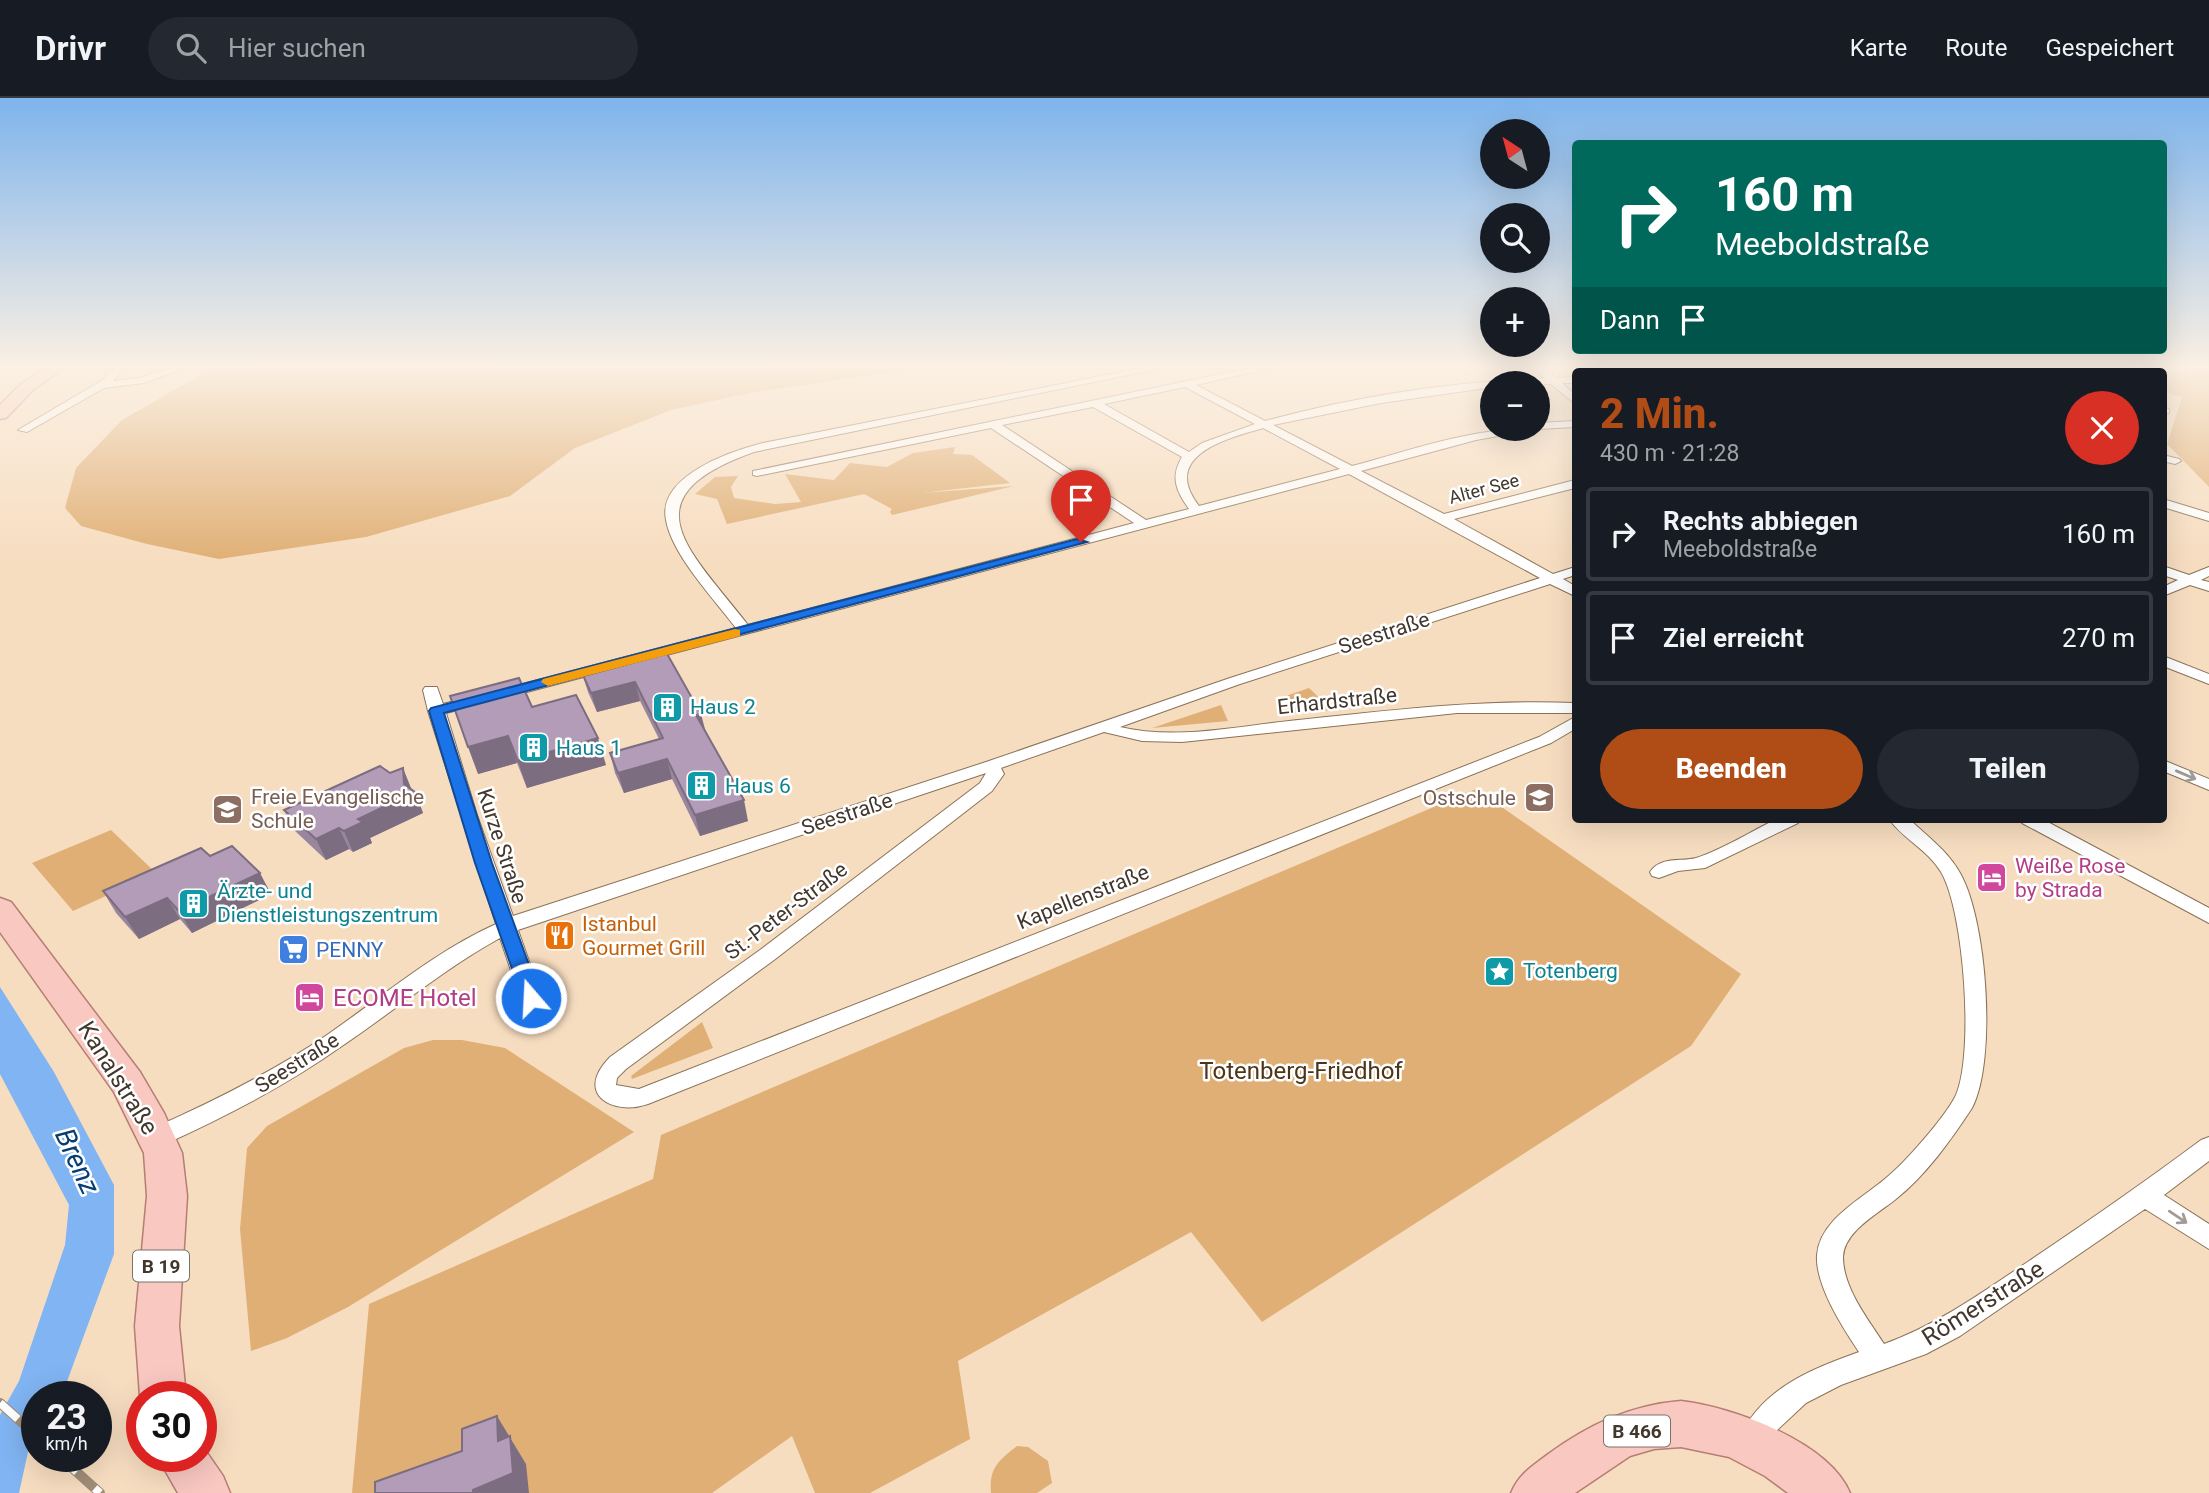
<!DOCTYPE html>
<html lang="de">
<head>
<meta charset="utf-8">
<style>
  :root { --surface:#171b24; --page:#242831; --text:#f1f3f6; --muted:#9ea1a6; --line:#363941; --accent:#b04d16 }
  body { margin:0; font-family:Roboto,sans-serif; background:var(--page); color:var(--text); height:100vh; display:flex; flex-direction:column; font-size:26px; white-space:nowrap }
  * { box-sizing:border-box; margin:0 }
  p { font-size:23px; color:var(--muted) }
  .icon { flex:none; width:38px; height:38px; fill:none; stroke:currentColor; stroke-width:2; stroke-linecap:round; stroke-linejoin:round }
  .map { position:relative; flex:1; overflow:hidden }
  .details { position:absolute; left:1572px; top:270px; width:595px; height:455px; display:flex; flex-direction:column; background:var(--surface); border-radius:7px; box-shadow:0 7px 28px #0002 }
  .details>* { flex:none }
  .top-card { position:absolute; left:1572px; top:42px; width:595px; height:214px; border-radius:7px; box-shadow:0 7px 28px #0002; background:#00695c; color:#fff; overflow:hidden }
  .needle { width:46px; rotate:324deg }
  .tools { position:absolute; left:1480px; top:21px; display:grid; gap:14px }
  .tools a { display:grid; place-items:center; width:70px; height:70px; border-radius:50%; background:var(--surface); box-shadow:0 7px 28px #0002; font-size:35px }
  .speed { position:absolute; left:21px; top:1283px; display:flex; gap:14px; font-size:35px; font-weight:700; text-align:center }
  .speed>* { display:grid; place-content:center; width:91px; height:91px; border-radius:50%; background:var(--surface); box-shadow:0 7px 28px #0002; line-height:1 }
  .speed small { font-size:18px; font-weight:400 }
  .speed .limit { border:10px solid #d22; background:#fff; color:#111 }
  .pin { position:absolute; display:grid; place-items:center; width:60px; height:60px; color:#fff; margin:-72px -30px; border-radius:50% 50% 50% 0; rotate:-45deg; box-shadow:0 0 7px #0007 }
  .pin .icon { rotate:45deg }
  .me { position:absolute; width:77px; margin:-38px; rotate:341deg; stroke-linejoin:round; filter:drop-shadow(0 0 5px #0008) }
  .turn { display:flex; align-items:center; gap:24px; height:147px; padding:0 28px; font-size:32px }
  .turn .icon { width:91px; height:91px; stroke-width:2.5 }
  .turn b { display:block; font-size:49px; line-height:60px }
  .then { display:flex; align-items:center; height:66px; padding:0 28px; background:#0003; gap:14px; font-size:26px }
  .round { display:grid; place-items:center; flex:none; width:74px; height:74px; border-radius:37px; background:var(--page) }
  .headline { display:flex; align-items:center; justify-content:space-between; height:119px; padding:0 28px }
  h1 { font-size:42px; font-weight:800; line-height:52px; color:var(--accent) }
  .action { display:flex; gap:14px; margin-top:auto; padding:14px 28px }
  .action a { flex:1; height:80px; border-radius:42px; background:var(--accent); color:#fff; font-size:28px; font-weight:800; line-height:80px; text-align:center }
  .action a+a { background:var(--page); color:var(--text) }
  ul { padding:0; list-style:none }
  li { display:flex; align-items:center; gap:21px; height:94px; margin:0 14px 10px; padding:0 14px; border:4px solid var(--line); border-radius:7px }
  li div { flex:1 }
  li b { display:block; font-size:26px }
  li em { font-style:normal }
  header { display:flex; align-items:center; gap:42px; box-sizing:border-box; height:98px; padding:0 35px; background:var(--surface); border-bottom:2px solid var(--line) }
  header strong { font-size:33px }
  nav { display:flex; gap:38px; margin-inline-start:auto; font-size:24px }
  .search { width:490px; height:63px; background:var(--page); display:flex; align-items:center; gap:18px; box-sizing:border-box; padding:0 24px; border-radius:38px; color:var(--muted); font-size:26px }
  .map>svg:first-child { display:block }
  .green { fill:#e0af75 }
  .water { fill:#80b4f2 }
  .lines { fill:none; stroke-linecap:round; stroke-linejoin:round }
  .minor-casing { stroke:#897257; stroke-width:2 }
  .primary-casing { stroke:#b57e72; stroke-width:3 }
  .minor { fill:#fff; fill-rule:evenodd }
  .primary { fill:#f8c8c1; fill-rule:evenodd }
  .rail-casing { stroke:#a08d79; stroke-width:10 }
  .rail { stroke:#fff; stroke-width:8; stroke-dasharray:24; stroke-linecap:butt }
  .wall { fill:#99869e }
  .shaded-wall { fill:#7d6d81 }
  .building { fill:#b29cb8; stroke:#7d6d81; stroke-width:2 }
  .oneway { stroke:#a09b96 }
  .route { fill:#1a73e8; stroke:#114b97; stroke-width:2 }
  .slow { fill:#f59e0b }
  .labels { text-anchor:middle; stroke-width:5; stroke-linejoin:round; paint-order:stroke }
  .far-street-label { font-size:18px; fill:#42372c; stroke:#fff }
  .shield { fill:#fff; stroke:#7b736b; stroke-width:2 }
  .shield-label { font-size:19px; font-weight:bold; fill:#42372c }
  .street-label { font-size:21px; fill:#42372c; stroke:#fff }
  .culture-label { font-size:21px; fill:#0d838f; stroke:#fff; text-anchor:start }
  .education-label { font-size:21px; fill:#785e54; stroke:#fff; text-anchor:start }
  .hotel-label { font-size:21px; fill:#b23c85; stroke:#fff; text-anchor:start }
  .food-label { font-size:21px; fill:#c56008; stroke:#fff; text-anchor:start }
  .shop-label { font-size:21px; fill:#366cbe; stroke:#fff; text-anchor:start }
  .near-hotel-label { font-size:24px; fill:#b23c85; stroke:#fff; text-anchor:start }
  .near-park-label { font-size:24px; fill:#4c3518; stroke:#fff }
  .near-street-label { font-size:24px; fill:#42372c; stroke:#fff }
  .near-water-label { font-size:28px; font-style:italic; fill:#053e75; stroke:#fff }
</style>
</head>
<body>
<header>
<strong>Drivr</strong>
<div class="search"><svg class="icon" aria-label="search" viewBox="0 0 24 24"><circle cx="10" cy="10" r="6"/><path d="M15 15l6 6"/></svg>Hier suchen</div>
<nav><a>Karte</a><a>Route</a><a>Gespeichert</a></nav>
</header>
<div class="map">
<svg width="2209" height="1395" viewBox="0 0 2209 1395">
  <rect width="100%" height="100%" fill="#f7ddc0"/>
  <path class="green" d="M216,268H933L755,294L671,312L575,350L510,398L366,439L219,461L147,446L81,428L65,410L76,370L122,322Z
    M2188,268H2209V389L2167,346L2182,299L2163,294V273H2153L2155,272L2182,274Z
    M955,349L953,356L972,357L1010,385L921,395L1014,388L892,417L890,414L892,411L864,396L727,426L717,401L695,396L715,379L738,378L731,389L734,400L775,406L801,404L785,376L834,382L850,365L887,369L913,355Z
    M1309,590L1332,612L1286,617L1277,601Z
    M1221,607L1228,623L1152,630Z
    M1476,691L1741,876L1691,948L1262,1224L1191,1134L958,1263L970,1341L870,1395H815L792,1338L712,1395H352L369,1206L653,1081L661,1037Z
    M111,732L156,775L73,813L32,765Z
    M702,924L713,950L632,981L631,978Z
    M433,942H462L505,950L634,1034L348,1209L287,1240L251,1253L240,1131L247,1050L267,1028L404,950Z
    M1017,1348L1028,1349L1048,1363L1052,1385L1037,1395H991C989,1370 998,1363 1017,1348Z"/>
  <path class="water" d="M0,889L54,974L114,1087V1156L62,1297L37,1298V1340L28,1354L19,1395H0V1317L19,1283L65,1147L69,1107L0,976Z"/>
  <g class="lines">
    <defs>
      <path id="minor" d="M116,268H126L113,283L139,280L177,268H191L144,285L104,290L27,334L18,332L101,283Z
        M1152,268H1171L754,354C625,400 689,451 748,527L1134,425L991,330L757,378L753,377V373L1260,268H1278L1196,287L1265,323C1356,298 1452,284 1545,280L1533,268H1543L1556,280L1575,279V285H1562L1575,297V306L1551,286L1493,285V289L1381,305L1273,327L1352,368C1409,353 1468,331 1527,331L1526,333L1476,342L1361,373L1444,416L1575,382V390L1454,421L1553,476L1575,469V477L1563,481L1575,488V498L1550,486L1240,586L1120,629C1174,642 1234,629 1289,623C1385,613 1479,601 1575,605V615H1457L1182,644L1142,643L1104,634L1001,670L1004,676L992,693L774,862L626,971L617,980L616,987L639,991L1539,639L1575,619V631L1551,645L648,1006C614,1018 573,997 610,959L760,852L980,685L986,675L518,832L548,917L545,923L537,925L529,923L526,917L500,840C444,871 395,912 342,948C287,987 227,1018 165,1046L157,1049L149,1046L145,1039L149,1032C210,1005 271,975 327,937C382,899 434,854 496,826L428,613L423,592L425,589H437L443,606L475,598L483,603L481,606L446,615L477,717L513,818L986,664L1230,580L1540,480L1349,376L508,599L502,601L494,596L496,593L736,530C714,501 672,457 666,422C657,378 731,353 763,345ZM1185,289L1255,326L1202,345L1189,354L1104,306ZM1093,309L1182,359C1170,379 1176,393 1189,411L1146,422L1002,327ZM1263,330L1340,371L1199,408C1160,358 1225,341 1263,330Z
        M1826,268H1841L1854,273H1838Z
        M1983,268H1998L2010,273H1995Z
        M2163,309L2169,311V315L2163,316Z
        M1575,323V329L1538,331H1536L1538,325Z
        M2163,357L2179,361L2181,363L2175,366L2163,363Z
        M2163,401L2209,415V423L2163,409Z
        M2163,468L2189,477L2209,469V478L2201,482L2209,484V493L2190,487L2163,498V489L2178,482L2163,477Z
        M2163,558L2209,576V586L2163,568Z
        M2163,662L2209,681V692L2163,673Z
        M1777,721H1801L1798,725L1705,770L1678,773L1659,780L1652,778L1650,774C1661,758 1680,764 1696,760C1724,751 1751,733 1777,721Z
        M1889,721H1909C1927,738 1948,753 1960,775C1987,822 1997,962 1972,1010C1951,1042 1926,1077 1896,1101C1879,1115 1844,1133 1843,1159C1843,1190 1868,1221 1884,1246C1937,1227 1983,1194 2029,1163C2087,1124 2145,1084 2201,1042L2209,1039V1063L2164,1097L2209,1126V1151L2145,1111L1960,1238L1926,1256L1841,1287L1806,1305L1775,1334L1763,1353L1753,1358L1743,1353L1738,1343C1760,1291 1809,1272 1859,1254C1843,1230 1815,1187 1817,1157C1820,1121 1862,1101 1886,1080C1905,1065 1944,1020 1955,999C1975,959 1964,812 1941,774C1928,752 1903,741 1889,721Z
        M2019,721H2042L2209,810V825L2022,725Z"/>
      <path id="primary" d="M48,268H66L33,292L6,320L0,321V307L21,286Z
        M0,800L11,804L140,974L164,1015L182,1055L187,1098L179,1228L186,1298H142V1302L140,1298L135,1228L147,1098L144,1055L114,994L0,834Z
        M1681,1303C1733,1309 1829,1344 1850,1395H1788L1765,1378L1729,1359L1681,1349L1654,1351L1630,1358L1575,1395H1511C1519,1376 1531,1369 1547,1357C1588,1327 1630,1307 1681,1303Z
        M201,1346L223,1378L230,1395H178L157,1358H201Z"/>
    </defs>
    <use href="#minor" class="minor-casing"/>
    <use href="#primary" class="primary-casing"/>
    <use href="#minor" class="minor"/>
    <use href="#primary" class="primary"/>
    <defs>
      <path id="rail" d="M0,1305L37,1338
        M59,1358L100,1395"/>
    </defs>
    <use href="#rail" class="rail-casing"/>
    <use href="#rail" class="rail"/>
  </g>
  <path class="wall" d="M666,554L705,634L748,723L700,738L672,681L624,695L615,675L610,655L659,641L640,603L597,614L588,594L582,575Z
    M532,609L606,667L527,690L517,665L478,676Z
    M411,691L415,694L423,715L370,740L372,745L353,754L349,751L326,762L294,732L284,712Z
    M210,758L271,796L192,835L180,821L139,841L116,815L103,793Z"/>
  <path class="shaded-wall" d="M635,584L640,603L597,614L591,595Z
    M701,616L706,635L696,617Z
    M508,638L517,665L478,676L468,649Z
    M598,640L606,667L527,690L518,663Z
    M667,661L672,681L624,695L618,675Z
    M403,670L411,690L412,696L415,694L423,715L370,740L372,745L353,754L344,733L358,721L404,686Z
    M744,702L748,723L700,738L695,717Z
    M339,730L349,751L326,762L316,741Z
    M260,775L271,796L192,835L179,813Z
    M167,800L180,821L139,841L125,819Z
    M497,1318L526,1366L529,1395H473V1392L498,1343Z"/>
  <path class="building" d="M666,554L701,616L696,617L744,702L695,717L667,661L618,675L610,655L663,640L635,584L591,595L582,575Z
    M519,580L532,609L576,597L598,640L518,663L508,638L468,649L450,598Z
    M380,668L390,675L403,670L404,686L415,694L358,721L363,724L344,733L339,730L316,741L284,712Z
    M232,748L260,775L179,813L167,800L125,819L103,793L201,750L210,758Z
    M497,1318L498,1343L510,1338L513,1375L473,1392V1395H375V1384L462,1353V1331Z"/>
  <defs><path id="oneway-shaft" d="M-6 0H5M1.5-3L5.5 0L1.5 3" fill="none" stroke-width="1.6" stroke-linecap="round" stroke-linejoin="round" transform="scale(1.75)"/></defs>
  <g class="oneway">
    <use href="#oneway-shaft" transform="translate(2186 677) rotate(23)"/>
    <use href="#oneway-shaft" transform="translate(2178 1119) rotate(34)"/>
  </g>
  <linearGradient id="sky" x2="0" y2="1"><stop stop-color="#7eb4ec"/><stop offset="0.58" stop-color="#fbf0e3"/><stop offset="1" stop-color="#fbf0e3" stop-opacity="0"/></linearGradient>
  <rect width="2209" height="463" fill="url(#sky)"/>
  <path class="route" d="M1077,441L1087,444L444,615L492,765L541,900L538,905H524L475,765L429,613L431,610Z"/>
  <path class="slow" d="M735,531L740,532V538L548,588L541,584L543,581Z"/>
  <defs>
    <symbol id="building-square" viewBox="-11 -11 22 22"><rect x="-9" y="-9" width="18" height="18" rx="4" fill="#0f9aa8" stroke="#fff"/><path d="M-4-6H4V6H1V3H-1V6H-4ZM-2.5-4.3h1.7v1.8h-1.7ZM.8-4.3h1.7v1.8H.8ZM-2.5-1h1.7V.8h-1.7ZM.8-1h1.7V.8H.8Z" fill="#fff"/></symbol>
    <symbol id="school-square" viewBox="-11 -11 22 22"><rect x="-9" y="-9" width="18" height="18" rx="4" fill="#8d6e63" stroke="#fff"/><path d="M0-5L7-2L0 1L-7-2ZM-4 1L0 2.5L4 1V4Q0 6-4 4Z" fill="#fff"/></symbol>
    <symbol id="hotel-square" viewBox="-11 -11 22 22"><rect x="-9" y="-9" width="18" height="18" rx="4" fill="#d1479c" stroke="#fff"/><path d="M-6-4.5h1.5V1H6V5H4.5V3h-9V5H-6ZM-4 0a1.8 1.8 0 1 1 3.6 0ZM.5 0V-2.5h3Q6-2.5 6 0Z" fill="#fff"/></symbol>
    <symbol id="restaurant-square" viewBox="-11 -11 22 22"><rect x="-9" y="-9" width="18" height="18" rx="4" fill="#e8710a" stroke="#fff"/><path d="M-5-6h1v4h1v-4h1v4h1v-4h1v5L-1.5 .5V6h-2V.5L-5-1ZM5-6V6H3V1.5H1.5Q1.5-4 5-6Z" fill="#fff"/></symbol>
    <symbol id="supermarket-square" viewBox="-11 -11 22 22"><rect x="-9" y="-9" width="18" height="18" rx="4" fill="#3f7fe0" stroke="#fff"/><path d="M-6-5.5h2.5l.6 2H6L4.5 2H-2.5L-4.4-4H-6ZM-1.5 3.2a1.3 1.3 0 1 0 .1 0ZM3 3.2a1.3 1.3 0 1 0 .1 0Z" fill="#fff"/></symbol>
    <symbol id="sight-square" viewBox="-11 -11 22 22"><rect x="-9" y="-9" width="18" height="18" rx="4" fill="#0f9aa8" stroke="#fff"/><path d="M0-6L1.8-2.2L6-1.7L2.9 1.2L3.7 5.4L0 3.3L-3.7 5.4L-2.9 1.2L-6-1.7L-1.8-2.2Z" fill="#fff"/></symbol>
  </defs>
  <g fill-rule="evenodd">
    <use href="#building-square" x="650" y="592" width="35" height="35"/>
    <use href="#building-square" x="516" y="632" width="35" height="35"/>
    <use href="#building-square" x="684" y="670" width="35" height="35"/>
    <use href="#school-square" x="1522" y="682" width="35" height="35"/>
    <use href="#school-square" x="210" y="694" width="35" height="35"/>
    <use href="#hotel-square" x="1974" y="762" width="35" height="35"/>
    <use href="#building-square" x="176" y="788" width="35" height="35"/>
    <use href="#restaurant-square" x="542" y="820" width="35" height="35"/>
    <use href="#supermarket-square" x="276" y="834" width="35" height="35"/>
    <use href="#sight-square" x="1482" y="856" width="35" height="35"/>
    <use href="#hotel-square" x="292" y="882" width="35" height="35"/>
  </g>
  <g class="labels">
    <g class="far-street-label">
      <text transform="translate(1484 391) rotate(-15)" y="6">Alter See</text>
    </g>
    <g class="shield">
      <rect x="133" y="1152.5" width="56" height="31" rx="5"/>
      <rect x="1604" y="1317.5" width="66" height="31" rx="5"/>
    </g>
    <g class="shield-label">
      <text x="161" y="1175">B 19</text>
      <text x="1637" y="1340">B 466</text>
    </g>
    <g class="street-label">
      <text transform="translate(1384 535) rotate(-18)" y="7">Seestraße</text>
      <text transform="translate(1337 603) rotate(-6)" y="7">Erhardstraße</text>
      <text transform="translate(847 716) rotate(-18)" y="7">Seestraße</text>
      <text transform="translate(502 748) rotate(72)" y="7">Kurze Straße</text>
      <text transform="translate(1083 799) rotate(-22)" y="7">Kapellenstraße</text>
      <text transform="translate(786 813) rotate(-37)" y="7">St.-Peter-Straße</text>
      <text transform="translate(297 965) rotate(-32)" y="7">Seestraße</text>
    </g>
    <g class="culture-label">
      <text x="690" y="616">Haus 2</text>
      <text x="556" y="657">Haus 1</text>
      <text x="725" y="695">Haus 6</text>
      <text x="217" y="800">Ärzte- und<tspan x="217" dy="24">Dienstleistungszentrum</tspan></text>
      <text x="1523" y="880">Totenberg</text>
    </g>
    <g class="education-label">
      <text x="251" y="706">Freie Evangelische<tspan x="251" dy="24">Schule</tspan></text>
      <text x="1516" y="707" text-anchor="end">Ostschule</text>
    </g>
    <g class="hotel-label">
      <text x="2015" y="775">Weiße Rose<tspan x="2015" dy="24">by Strada</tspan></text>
    </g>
    <g class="food-label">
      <text x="582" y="833">Istanbul<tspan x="582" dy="24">Gourmet Grill</tspan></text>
    </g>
    <g class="shop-label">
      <text x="316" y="859">PENNY</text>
    </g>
    <g class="near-hotel-label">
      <text x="333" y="908">ECOME Hotel</text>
    </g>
    <g class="near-park-label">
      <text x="1301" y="981">Totenberg-Friedhof</text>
    </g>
    <g class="near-street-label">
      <text transform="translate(118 980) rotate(58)" y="8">Kanalstraße</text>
      <text transform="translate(1983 1205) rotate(-32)" y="8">Römerstraße</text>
    </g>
    <g class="near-water-label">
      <text transform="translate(78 1063) rotate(65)" y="10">Brenz</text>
    </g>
  </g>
</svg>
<div class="tools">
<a><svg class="needle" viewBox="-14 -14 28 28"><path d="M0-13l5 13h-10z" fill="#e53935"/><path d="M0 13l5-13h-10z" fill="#9ea1a6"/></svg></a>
<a><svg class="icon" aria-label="search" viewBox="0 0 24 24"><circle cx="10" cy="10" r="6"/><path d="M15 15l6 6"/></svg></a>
<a>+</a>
<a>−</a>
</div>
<div class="speed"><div>23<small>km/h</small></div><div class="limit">30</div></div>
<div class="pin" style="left:1081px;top:444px;background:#d93025"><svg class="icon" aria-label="arrive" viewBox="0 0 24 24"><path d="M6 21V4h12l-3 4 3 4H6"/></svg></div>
<svg class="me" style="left:531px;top:900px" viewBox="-20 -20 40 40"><circle r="17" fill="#1a73e8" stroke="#fff" stroke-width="3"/><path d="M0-11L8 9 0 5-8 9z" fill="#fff"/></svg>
<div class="top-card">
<div class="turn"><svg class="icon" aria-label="right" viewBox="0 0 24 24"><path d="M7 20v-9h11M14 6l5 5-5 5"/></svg><div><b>160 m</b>Meeboldstraße</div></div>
<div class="then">Dann<svg class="icon" aria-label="arrive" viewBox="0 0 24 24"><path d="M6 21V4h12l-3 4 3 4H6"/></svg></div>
</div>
<section class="details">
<div class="headline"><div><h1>2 Min.</h1><p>430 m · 21:28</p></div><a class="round" style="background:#d93025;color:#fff"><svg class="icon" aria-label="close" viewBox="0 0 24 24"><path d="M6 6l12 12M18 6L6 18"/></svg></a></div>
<ul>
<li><svg class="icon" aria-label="right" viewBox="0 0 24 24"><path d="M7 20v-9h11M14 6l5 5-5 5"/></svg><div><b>Rechts abbiegen</b><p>Meeboldstraße</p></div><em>160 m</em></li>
<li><svg class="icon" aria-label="arrive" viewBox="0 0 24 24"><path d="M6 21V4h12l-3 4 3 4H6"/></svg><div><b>Ziel erreicht</b></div><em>270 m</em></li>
</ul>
<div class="action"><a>Beenden</a><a>Teilen</a></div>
</section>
</div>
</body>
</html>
